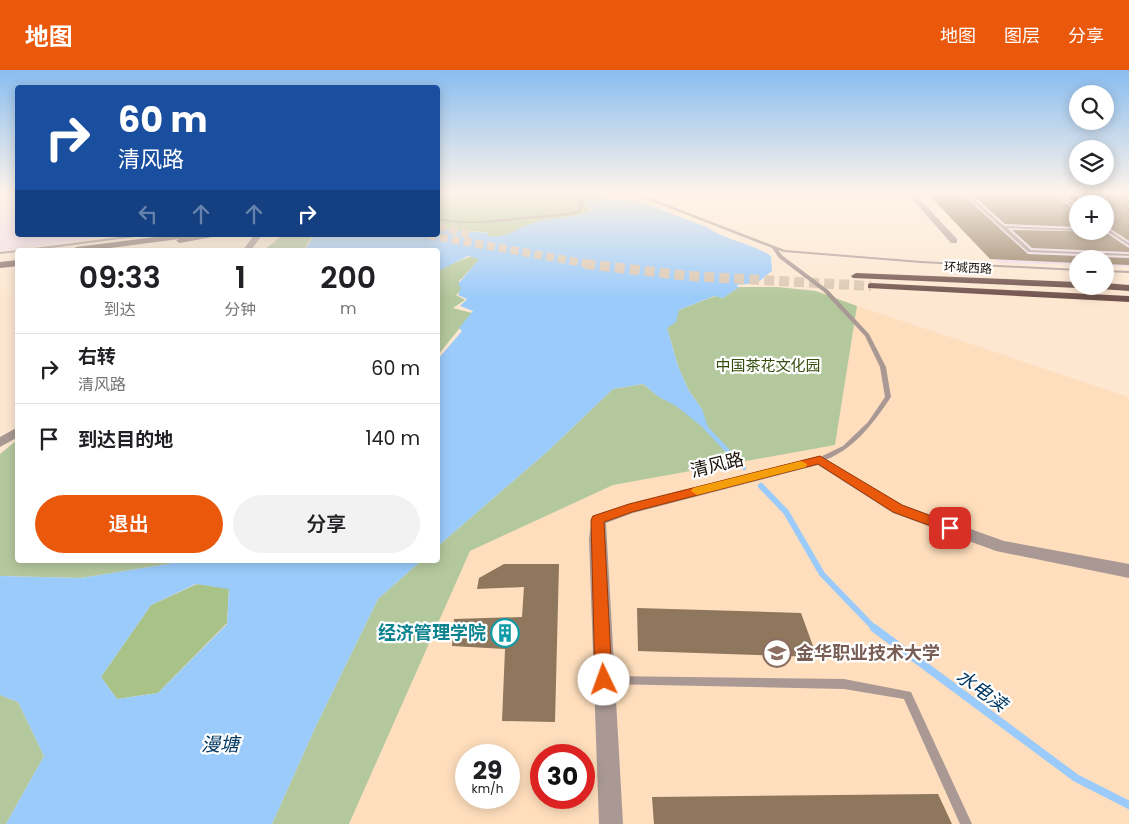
<!DOCTYPE html>
<html lang="zh">
<head>
<meta charset="utf-8">
<style>
  :root { --surface:#fff; --page:#f2f2f2; --text:#202124; --muted:#757577; --line:#e0e0e0; --accent:#ea580c }
  body { margin:0; font-family:Poppins,"Noto Sans SC",sans-serif; background:var(--page); color:var(--text); height:100vh; display:flex; flex-direction:column; font-size:19px; white-space:nowrap }
  * { box-sizing:border-box; margin:0 }
  p { font-size:16px; color:var(--muted) }
  .icon { flex:none; width:28px; height:28px; fill:none; stroke:currentColor; stroke-width:2; stroke-linecap:round; stroke-linejoin:round }
  .map { position:relative; flex:1; overflow:hidden }
  .details { position:absolute; left:15px; top:178px; width:425px; height:315px; display:flex; flex-direction:column; background:var(--surface); border-radius:5px; box-shadow:0 2px 12px #0003 }
  .details>* { flex:none }
  .hud { position:absolute; left:15px; top:15px; width:425px; height:152px; border-radius:5px; box-shadow:0 2px 12px #0003; background:#1a4fa0; color:#fff; overflow:hidden }
  .tools { position:absolute; left:1069px; top:15px; display:grid; gap:10px }
  .tools a { display:grid; place-items:center; width:45px; height:45px; border-radius:50%; background:var(--surface); box-shadow:0 2px 12px #0003; font-size:25px }
  .speed { position:absolute; left:455px; top:674px; display:flex; gap:10px; font-size:25px; font-weight:700; text-align:center }
  .speed>* { display:grid; place-content:center; width:65px; height:65px; border-radius:50%; background:var(--surface); box-shadow:0 2px 12px #0003; line-height:1 }
  .speed small { font-size:12px; font-weight:400 }
  .speed .limit { border:8px solid #d22; background:#fff; color:#111 }
  .pin { position:absolute; display:grid; place-items:center; width:42px; height:42px; color:#fff; margin:-21px; border-radius:10px; box-shadow:0 2px 8px #0006 }
  .me { position:absolute; width:55px; margin:-28px; rotate:357deg; stroke-linejoin:round; filter:drop-shadow(0 0 4px #0008) }
  .turn { display:flex; align-items:center; gap:18px; height:105px; padding:0 20px; font-size:22px }
  .turn .icon { width:65px; height:65px; stroke-width:2.5 }
  .turn b { display:block; font-size:35px; line-height:42px }
  .lanes { display:flex; align-items:center; height:48px; padding:0 20px; background:#0003; justify-content:center; gap:25px; direction:ltr }
  .lanes .off { opacity:.35 }
  .eta { display:flex; justify-content:space-evenly; align-items:center; height:85px; text-align:center }
  .eta b { font-size:30px; font-weight:600; line-height:35px }
  .action { display:flex; gap:10px; margin-top:auto; padding:10px 20px }
  .action a { flex:1; height:58px; border-radius:30px; background:var(--accent); color:#fff; font-size:20px; font-weight:600; line-height:58px; text-align:center }
  .action a+a { background:var(--page); color:var(--text) }
  ul { padding:0; list-style:none }
  li { display:flex; align-items:center; gap:15px; height:70px; padding:0 20px; border-top:1px solid var(--line) }
  li div { flex:1 }
  li b { display:block; font-size:19px }
  li em { font-style:normal }
  header { display:flex; align-items:center; gap:30px; box-sizing:border-box; height:70px; padding:0 25px; background:var(--accent); color:#fff }
  header strong { font-size:24px }
  nav { display:flex; gap:28px; margin-inline-start:auto; font-size:18px }
  .map>svg:first-child { display:block }
  .commercial { fill:#f0dae8; fill-rule:evenodd }
  .built { fill:#fedebc; fill-rule:evenodd }
  .green { fill:#b4c89d }
  .forest { fill:#a8c288 }
  .water { fill:#9bcbfb; fill-rule:evenodd }
  .lines { fill:none; stroke-linecap:round; stroke-linejoin:round }
  .stream-far3 { stroke:#9bcbfb; stroke-width:3 }
  .stream-far2 { stroke:#9bcbfb; stroke-width:4.5 }
  .stream-far1 { stroke:#9bcbfb; stroke-width:6 }
  .stream { stroke:#9bcbfb; stroke-width:8 }
  .building { fill:#8e775d }
  .trunk-tunnel-far1 { stroke:#dbc7b3; stroke-width:8; stroke-dasharray:8 4; stroke-linecap:butt }
  .trunk-tunnel { stroke:#dbc7b3; stroke-width:10; stroke-dasharray:10 5; stroke-linecap:butt }
  .service { fill:#a99894; fill-rule:evenodd }
  .minor { fill:#a99894; fill-rule:evenodd }
  .tertiary { fill:#a99894; fill-rule:evenodd }
  .secondary { fill:#89706a; fill-rule:evenodd }
  .primary { fill:#71544d; fill-rule:evenodd }
  .route { fill:#ea580c; stroke:#983908 }
  .slow { fill:#f59e0b }
  .labels { text-anchor:middle; stroke-width:4.5; stroke-linejoin:round; paint-order:stroke }
  .far-street-label { font-size:12px; fill:#180f06; stroke:#fff }
  .park-label { font-size:15px; fill:#364d0d; stroke:#fff }
  .near-street-label { font-size:18px; fill:#180f06; stroke:#fff }
  .near-culture-label { font-size:18px; font-weight:bold; fill:#0d838f; stroke:#fff; text-anchor:end }
  .near-education-label { font-size:18px; font-weight:bold; fill:#785e54; stroke:#fff; text-anchor:start }
  .near-water-label { font-size:19px; font-style:italic; fill:#003862; stroke:#fff }
</style>
</head>
<body>
<header>
<strong>地图</strong>
<nav><a>地图</a><a>图层</a><a>分享</a></nav>
</header>
<div class="map">
<svg width="1129" height="754" viewBox="0 0 1129 754">
  <rect width="100%" height="100%" fill="#fde7d1"/>
  <path class="commercial" d="M926,122H1129V197L1105,196V189H1078L1077,195L999,193ZM1078,134H1105V161H1078Z
    M0,130L17,133L18,165H122L0,181Z"/>
  <path class="built" d="M857,236L1129,327V754H349L470,481L613,415L835,375ZM466,685H509V728H466ZM541,685H584V728H541Z"/>
  <path class="green" d="M438,122H601L607,129L585,132L591,141L571,148L538,151L500,168L486,166L485,162L438,159Z
    M283,165H313L304,180H264Z
    M472,186L482,188C472,195 468,203 459,211L462,219L456,225L465,230L453,238L472,243L438,285V199Z
    M739,217H778L816,221L857,236L835,375L613,415L470,481L349,754H272L315,658L378,529L422,490H438V476L548,381L613,319L643,314C664,332 676,336 702,339L689,321L678,296L667,258L679,240L715,226L723,228Z
    M17,370L18,490H178L168,494L81,508L0,506V384Z
    M0,625L18,632L44,686L6,754H0Z"/>
  <path class="forest" d="M197,514L229,518L227,553L158,623L117,629L101,607L151,535Z"/>
  <path class="water" d="M610,129L638,131L707,157C726,171 752,173 771,186L772,201L757,213L736,215L739,217L723,228L714,226L679,240L676,252L667,258L678,296L689,321L702,339L710,363L676,336L659,327L643,314L613,319L548,381L438,476V289L462,261L459,258L473,241L460,236L467,229L458,225L461,218L458,214L479,189L468,186L438,201V180H305L314,165H438V159L489,163L487,166C508,169 517,157 536,152C557,146 572,151 592,139L584,132Z
    M178,490H422L378,529L315,658L272,754H6L44,686L18,632L0,625V506L81,508L168,494ZM196,514L229,519L227,554L158,623L117,629L101,607L151,535Z"/>
  <g class="lines">
    <path class="stream-far3" d="M596,122L602,135"/>
    <path class="stream-far2" d="M705,357L744,398"/>
    <path class="stream-far1" d="M761,416L786,442L822,504L875,559"/>
    <path class="stream" d="M874,558L1076,708L1129,735"/>
  </g>
  <path class="building" d="M926,122H960L1028,184L1129,188V195L1105,194V189H1078V193L990,189Z
    M969,122H1049L1078,142V157L1005,154Z
    M1060,122H1078V134Z
    M1105,122H1129V171L1105,155Z
    M1012,160L1105,162L1129,178V182L1032,178Z
    M504,494H559L555,652L502,651L505,579L452,576L454,549L522,547L524,517L477,519L479,508Z
    M637,538L801,543L817,587L638,581Z
    M938,724L952,754H654L652,727Z"/>
  <g class="lines">
    <path class="trunk-tunnel-far1" d="M438,156L471,165
      M428,165L595,195"/>
    <path class="trunk-tunnel" d="M585,194L689,206L871,216"/>
    <path class="service" d="M962,122H966L1004,156L1078,159V161L1007,158L1031,180L1129,184V186L1028,182Z
      M1051,122H1056L1078,137V140Z
      M0,123L10,125L8,126L0,125Z
      M584,124L642,125L785,180L921,191L1078,199V201L921,193L784,182L778,180L783,186L828,220L869,264L886,297L891,327C872,355 853,381 820,392L816,390L818,388L843,376L868,352L885,327L880,297L865,266L824,222L779,188L772,178L641,127L586,126L584,129L581,142C564,147 545,147 527,149C494,152 471,156 438,150V148L451,150L473,152L567,143L578,140L580,129Z
      M1105,157L1129,173V176L1105,160Z
      M134,165H145L143,166L36,180H24L26,179Z
      M18,180H19H18V182L0,184V182Z
      M1105,200L1129,201V203L1105,202Z
      M607,606L844,609L911,622L972,754H960L904,629L844,619L607,614L603,613L602,610L603,607Z"/>
    <path class="minor" d="M633,122H640L645,126L639,127Z
      M820,386L903,435L1004,471L1129,494V508L996,481L893,443L818,395L633,443L606,453L623,754H599L589,469L592,446L629,434Z"/>
    <path class="tertiary" d="M906,122H913L957,169V173H951Z
      M254,165H262L251,180H243Z
      M18,357V367L0,377V367Z"/>
    <path class="secondary" d="M171,165H193L192,167L223,165L180,173L176,171L179,169L95,180H72L76,177Z
      M18,190V196L0,198V192Z"/>
    <path class="primary" d="M856,203L1078,212V216H1082L1078,218L853,208L851,206Z
      M871,213L1129,226V232L868,218V214Z
      M1105,213L1129,215V221L1101,219L1096,216H1105Z"/>
  </g>
  <linearGradient id="sky" x2="0" y2="1"><stop stop-color="#89bdf0"/><stop offset="0.54" stop-color="#fef4ea"/><stop offset="1" stop-color="#fef4ea" stop-opacity="0"/></linearGradient>
  <rect width="1129" height="228" fill="url(#sky)"/>
  <path class="route" d="M820,386L902,435L955,455L957,458L950,463L893,442L818,394L632,442L604,452L612,610L609,615L604,617L598,615L595,610L591,450L593,446L629,434Z"/>
  <path class="slow" d="M801,391L807,394L806,397L697,425L691,421L693,418Z"/>
  <defs>
    <symbol id="building-ring" viewBox="-11 -11 22 22"><circle r="9.5" fill="#fff" stroke="#0f9aa8" stroke-width="1.5"/><path d="M-4-6H4V6H1V3H-1V6H-4ZM-2.5-4.3h1.7v1.8h-1.7ZM.8-4.3h1.7v1.8H.8ZM-2.5-1h1.7V.8h-1.7ZM.8-1h1.7V.8H.8Z" fill="#0f9aa8"/></symbol>
    <symbol id="university-ring" viewBox="-11 -11 22 22"><circle r="9.5" fill="#fff" stroke="#8d6e63" stroke-width="1.5"/><path d="M0-5L7-2L0 1L-7-2ZM-4 1L0 2.5L4 1V4Q0 6-4 4Z" fill="#8d6e63"/></symbol>
  </defs>
  <g fill-rule="evenodd">
    <use href="#building-ring" x="489" y="547" width="32" height="32"/>
    <use href="#university-ring" x="761" y="567" width="32" height="32"/>
  </g>
  <g class="labels">
    <g class="far-street-label">
      <text transform="translate(968 198) rotate(3)" y="4">环城西路</text>
    </g>
    <g class="park-label">
      <text x="768" y="301">中国茶花文化园</text>
    </g>
    <g class="near-street-label">
      <text transform="translate(717 395) rotate(-14)" y="6">清风路</text>
    </g>
    <g class="near-culture-label">
      <text x="486" y="569">经济管理学院</text>
    </g>
    <g class="near-education-label">
      <text x="796" y="589">金华职业技术大学</text>
    </g>
    <g class="near-water-label">
      <text transform="translate(982 620) rotate(36)" y="7">水电渎</text>
      <text x="220" y="681">漫塘</text>
    </g>
  </g>
</svg>
<div class="tools">
<a><svg class="icon" aria-label="search" viewBox="0 0 24 24"><circle cx="10" cy="10" r="6"/><path d="M15 15l6 6"/></svg></a>
<a><svg class="icon" aria-label="layers" viewBox="0 0 24 24"><path d="M12 4l9 5-9 5-9-5zM3 14l9 5 9-5"/></svg></a>
<a>+</a>
<a>−</a>
</div>
<div class="speed"><div>29<small>km/h</small></div><div class="limit">30</div></div>
<div class="pin" style="left:950px;top:458px;background:#d93025"><svg class="icon" aria-label="arrive" viewBox="0 0 24 24"><path d="M6 21V4h12l-3 4 3 4H6"/></svg></div>
<svg class="me" style="left:604px;top:610px" viewBox="-20 -20 40 40"><circle r="19" fill="#fff"/><path d="M0-13L10 11 0 6-10 11z" fill="#ea580c"/></svg>
<div class="hud">
<div class="turn"><svg class="icon" aria-label="right" viewBox="0 0 24 24"><path d="M7 20v-9h11M14 6l5 5-5 5"/></svg><div><b>60 m</b>清风路</div></div>
<div class="lanes"><svg class="icon off" aria-label="left" viewBox="0 0 24 24"><path d="M17 20v-9H6M10 6l-5 5 5 5"/></svg><svg class="icon off" aria-label="ahead" viewBox="0 0 24 24"><path d="M12 20V5M6 11l6-6 6 6"/></svg><svg class="icon off" aria-label="ahead" viewBox="0 0 24 24"><path d="M12 20V5M6 11l6-6 6 6"/></svg><svg class="icon" aria-label="right" viewBox="0 0 24 24"><path d="M7 20v-9h11M14 6l5 5-5 5"/></svg></div>
</div>
<section class="details">
<div class="eta">
<div><b>09:33</b><p>到达</p></div>
<div><b>1</b><p>分钟</p></div>
<div><b>200</b><p>m</p></div>
</div>
<ul>
<li><svg class="icon" aria-label="right" viewBox="0 0 24 24"><path d="M7 20v-9h11M14 6l5 5-5 5"/></svg><div><b>右转</b><p>清风路</p></div><em>60 m</em></li>
<li><svg class="icon" aria-label="arrive" viewBox="0 0 24 24"><path d="M6 21V4h12l-3 4 3 4H6"/></svg><div><b>到达目的地</b></div><em>140 m</em></li>
</ul>
<div class="action"><a>退出</a><a>分享</a></div>
</section>
</div>
</body>
</html>
